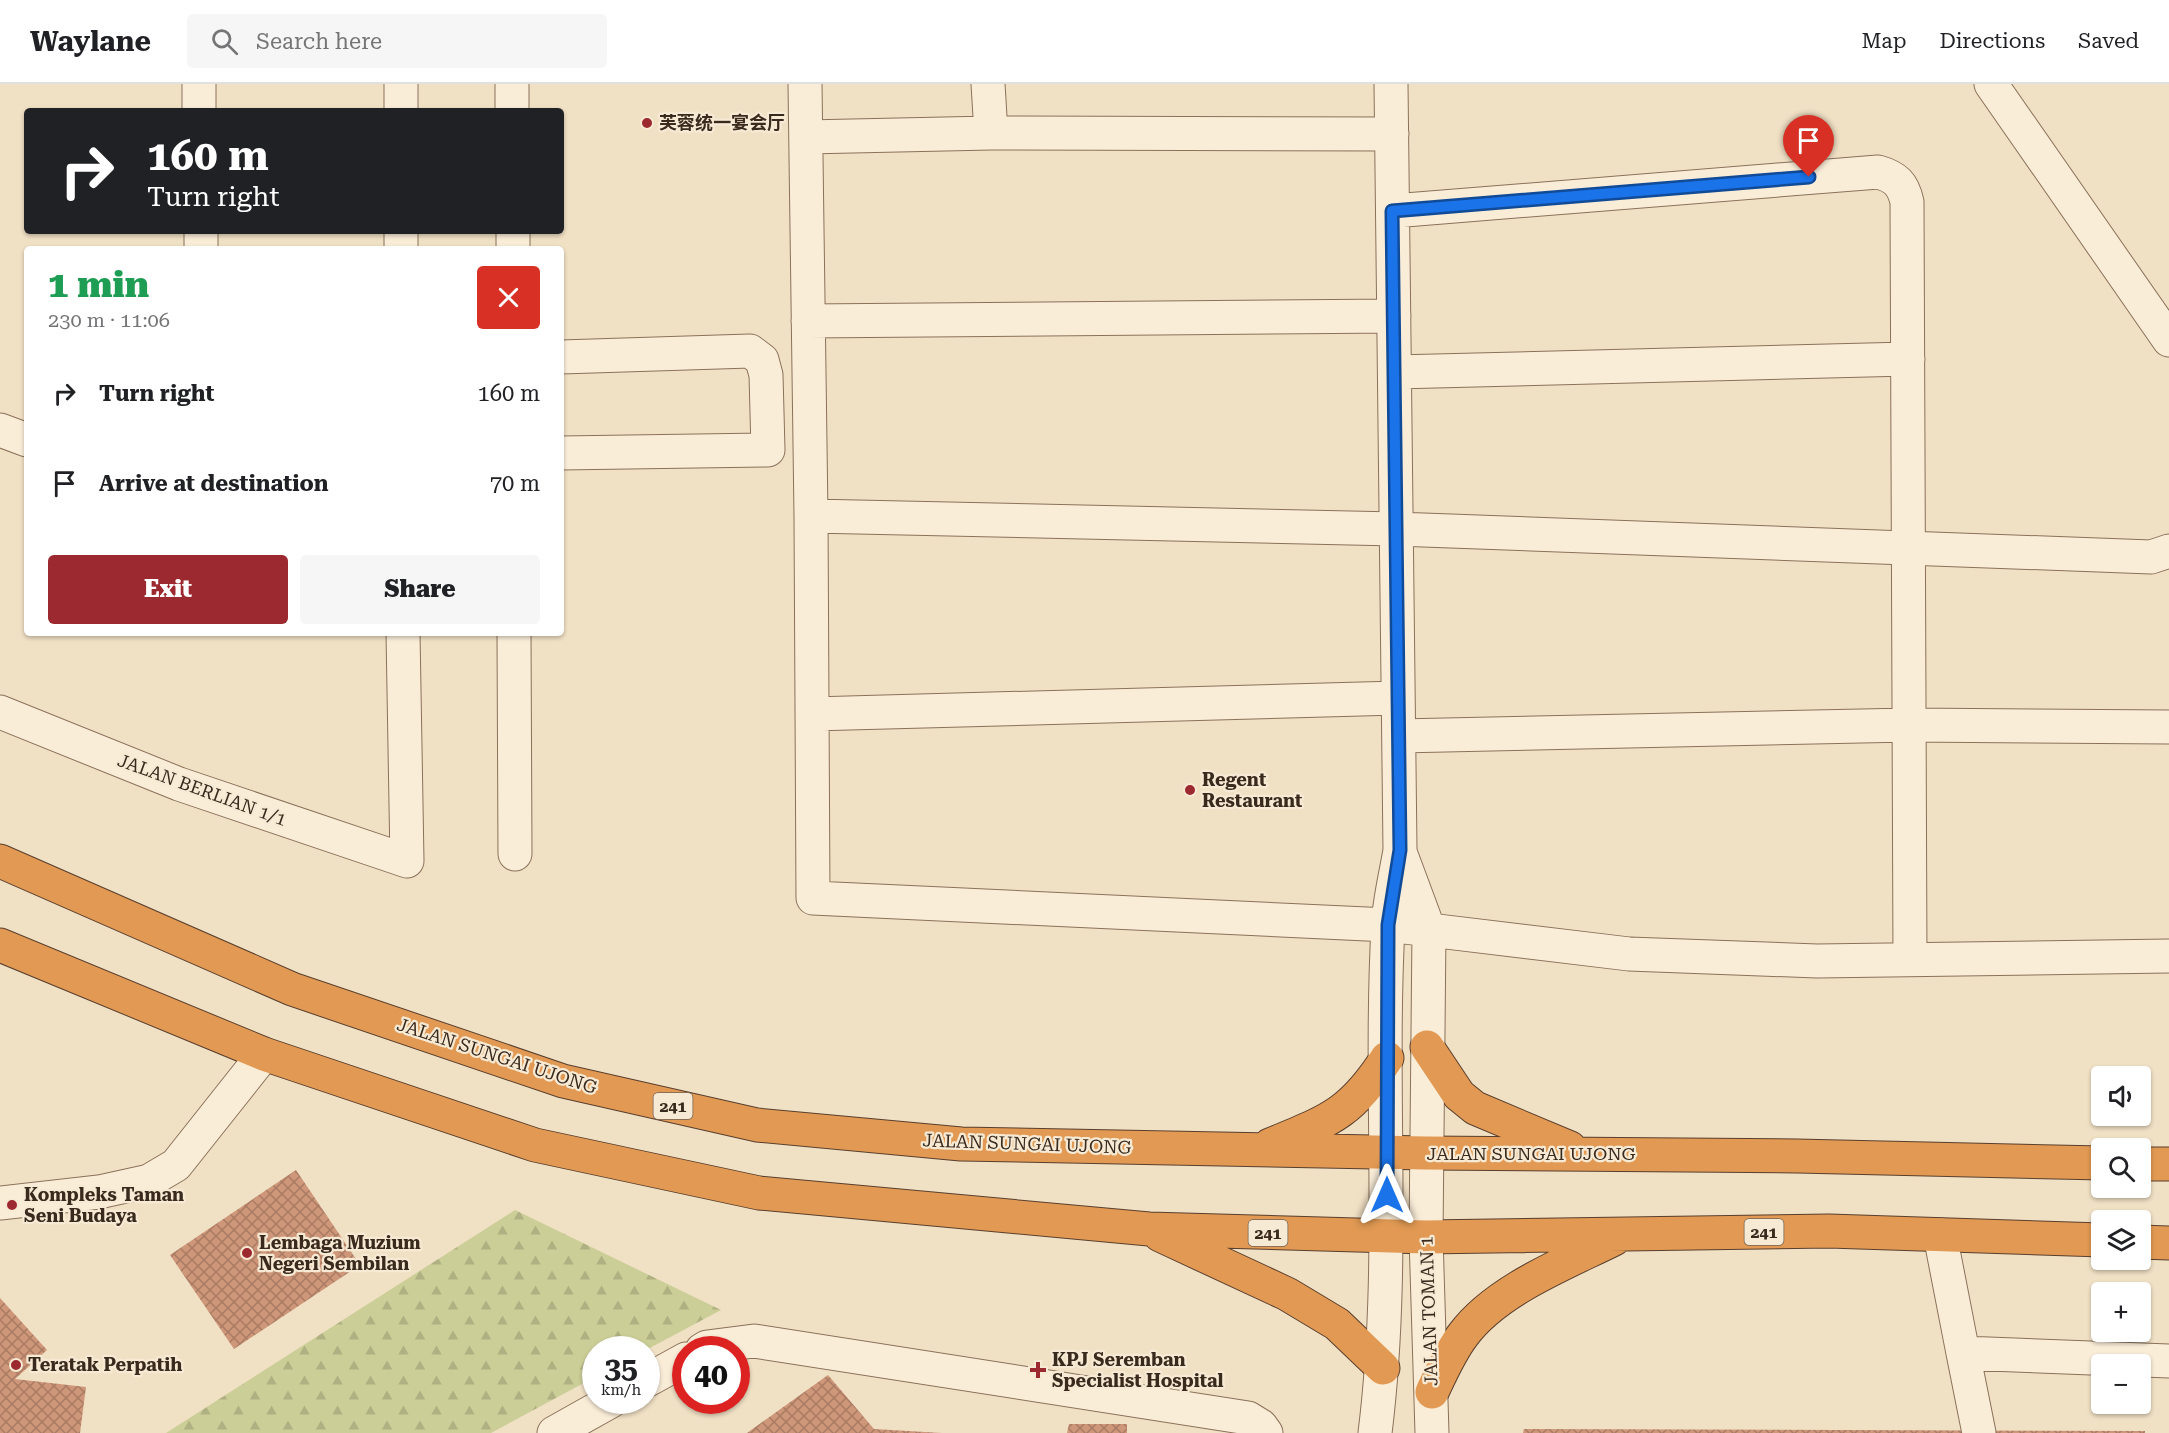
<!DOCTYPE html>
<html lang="en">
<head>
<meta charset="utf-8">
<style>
  :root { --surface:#fff; --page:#f6f6f6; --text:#202124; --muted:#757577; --line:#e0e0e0; --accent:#9c2830 }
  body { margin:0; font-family:"Roboto Serif","Noto Sans SC",serif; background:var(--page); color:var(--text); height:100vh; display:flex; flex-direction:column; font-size:22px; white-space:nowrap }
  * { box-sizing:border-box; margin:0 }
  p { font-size:20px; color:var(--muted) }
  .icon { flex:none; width:33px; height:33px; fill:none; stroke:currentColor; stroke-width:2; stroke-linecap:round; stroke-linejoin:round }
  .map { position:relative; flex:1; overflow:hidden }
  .details { position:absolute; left:24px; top:162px; width:540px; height:390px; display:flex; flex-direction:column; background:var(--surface); border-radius:6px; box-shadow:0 2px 4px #0004 }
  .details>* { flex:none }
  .top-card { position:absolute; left:24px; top:24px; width:540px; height:126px; border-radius:6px; box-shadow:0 2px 4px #0004; background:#202124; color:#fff; overflow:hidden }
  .fabs { position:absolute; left:2091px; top:982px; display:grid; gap:12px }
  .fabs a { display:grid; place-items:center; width:60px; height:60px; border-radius:6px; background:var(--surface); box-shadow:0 2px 4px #0004; font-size:30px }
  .speed { position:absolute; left:582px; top:1252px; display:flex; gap:12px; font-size:30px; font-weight:700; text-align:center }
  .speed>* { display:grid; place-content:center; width:78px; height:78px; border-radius:50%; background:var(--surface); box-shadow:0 2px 4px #0004; line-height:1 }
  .speed small { font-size:15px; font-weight:400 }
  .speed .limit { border:9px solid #d22; background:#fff; color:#111 }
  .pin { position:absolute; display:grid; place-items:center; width:51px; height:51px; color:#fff; margin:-62px -26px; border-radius:50% 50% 50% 0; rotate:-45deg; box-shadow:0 0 6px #0007 }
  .pin .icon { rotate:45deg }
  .me { position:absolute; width:66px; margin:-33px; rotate:0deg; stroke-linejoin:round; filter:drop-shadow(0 0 4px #0008) }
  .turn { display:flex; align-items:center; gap:21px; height:126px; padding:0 24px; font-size:27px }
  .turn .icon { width:78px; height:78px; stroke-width:2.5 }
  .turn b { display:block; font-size:42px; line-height:51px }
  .round { display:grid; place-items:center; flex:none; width:63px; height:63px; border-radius:6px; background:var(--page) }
  .headline { display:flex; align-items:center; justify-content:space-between; height:102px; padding:0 24px }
  h1 { font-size:36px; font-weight:800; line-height:45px; color:#1e9e55 }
  .primary-button { display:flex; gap:12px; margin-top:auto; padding:12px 24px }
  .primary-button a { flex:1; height:69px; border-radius:6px; background:var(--accent); color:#fff; font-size:24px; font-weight:800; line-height:69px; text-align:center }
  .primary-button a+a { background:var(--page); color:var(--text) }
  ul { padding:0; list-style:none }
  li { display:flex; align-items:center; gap:18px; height:90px; padding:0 24px }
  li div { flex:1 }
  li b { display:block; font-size:22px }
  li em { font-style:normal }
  header { display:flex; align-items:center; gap:36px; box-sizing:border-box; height:84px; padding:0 30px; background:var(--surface); border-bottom:2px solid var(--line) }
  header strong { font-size:28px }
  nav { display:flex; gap:33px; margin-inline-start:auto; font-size:21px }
  .search { width:420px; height:54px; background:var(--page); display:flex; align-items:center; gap:15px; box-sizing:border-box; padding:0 21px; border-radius:6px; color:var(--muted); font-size:22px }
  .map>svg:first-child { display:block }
  .forest { fill:url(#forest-firs) }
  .building { fill:url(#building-cross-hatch) }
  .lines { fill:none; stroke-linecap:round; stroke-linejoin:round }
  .minor-casing { stroke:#8b715a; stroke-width:35 }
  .highway-casing { stroke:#593f2e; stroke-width:35 }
  .minor { stroke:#faedd8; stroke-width:33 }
  .highway { stroke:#e19953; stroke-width:33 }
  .route-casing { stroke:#114b97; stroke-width:15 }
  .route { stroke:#1a73e8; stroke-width:10 }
  .poi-dot { fill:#9c2830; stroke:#f7ead4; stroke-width:2 }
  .labels { text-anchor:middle; stroke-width:4.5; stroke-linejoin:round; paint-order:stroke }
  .shield { fill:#f7ead4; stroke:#736455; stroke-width:1.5 }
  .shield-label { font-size:16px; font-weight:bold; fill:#3a2a1e }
  .poi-label { font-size:18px; font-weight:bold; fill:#3a2a1e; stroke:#f7ead4; text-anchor:start }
  .street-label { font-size:18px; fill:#3a2a1e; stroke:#f7ead4 }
</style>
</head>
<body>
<header>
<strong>Waylane</strong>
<div class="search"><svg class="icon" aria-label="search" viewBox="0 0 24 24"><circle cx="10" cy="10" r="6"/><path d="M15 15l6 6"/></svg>Search here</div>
<nav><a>Map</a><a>Directions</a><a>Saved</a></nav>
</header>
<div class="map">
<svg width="2169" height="1349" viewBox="0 0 2169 1349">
  <defs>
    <pattern id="forest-firs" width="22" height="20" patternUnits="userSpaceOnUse" patternTransform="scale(1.5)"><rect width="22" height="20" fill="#ccce97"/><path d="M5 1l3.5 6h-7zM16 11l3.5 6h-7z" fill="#b0b182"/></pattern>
    <pattern id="building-cross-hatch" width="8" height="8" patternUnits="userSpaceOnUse" patternTransform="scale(1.5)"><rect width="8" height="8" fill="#cf9779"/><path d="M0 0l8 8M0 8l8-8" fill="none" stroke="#a97b63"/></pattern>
  </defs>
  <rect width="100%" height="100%" fill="#f0e0c4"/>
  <path class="forest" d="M515,1126L721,1226L646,1266H596L595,1293L491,1349H166Z"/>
  <path class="building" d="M296,1086L360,1181L234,1265L170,1171Z
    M0,1214L47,1266L15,1295L86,1303L80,1349H0Z
    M828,1291L874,1345L942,1349H747Z
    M1069,1340H1127V1349H1067Z
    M1524,1345L2145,1347V1349H1523Z"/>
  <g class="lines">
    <defs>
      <path id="minor" d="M199,0V27
        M512,0V27
        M805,0L811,432
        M988,0L991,49L1392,50
        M1991,0L2169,256
        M401,27V0
        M806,53L991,49
        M1393,127L1878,88C1896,93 1903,100 1907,118L1910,875
        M201,147V165
        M513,147V165
        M401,165V147
        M808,237L1394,232
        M561,273L750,267L762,276L766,291L768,366L561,369
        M1395,288L1908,275
        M0,346L27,356
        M2169,467L2151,473L1396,445L811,432L813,814L1388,841L1629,870L1817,877L2169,872
        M514,549L515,770
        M0,628L179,700L407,777L403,549
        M812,630L1398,614
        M1399,652L1909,641L2169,643
        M1400,768L1429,846L1426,1153L1432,1349
        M0,1119L99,1108L149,1097L176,1081L264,970
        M1940,1151L1963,1269L2169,1277
        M702,1266L707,1263L754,1257L1248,1334L1261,1342L1266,1349
        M1963,1269L1979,1349
        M646,1297L686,1275
        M554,1349L611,1317
        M1375,1349C1396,1181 1379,1011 1388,843C1389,817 1396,791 1400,766L1391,0"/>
      <path id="highway" d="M0,777L292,905L563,997L757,1041L961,1060L1426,1069L1797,1072L2102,1079
        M0,861L264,970L535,1061L759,1109L1149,1145L1426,1153L1829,1147L2102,1156
        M1427,963L1459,1011L1475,1024L1570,1064
        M1270,1061C1330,1036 1351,1030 1387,974
        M2140,1080H2169
        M1160,1151L1287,1210L1337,1240L1383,1284
        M2140,1158L2169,1159
        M1432,1308C1441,1289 1450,1268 1463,1251C1496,1206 1566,1179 1614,1155"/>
    </defs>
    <use href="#minor" class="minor-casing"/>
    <use href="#highway" class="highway-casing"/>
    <use href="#minor" class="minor"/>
    <use href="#highway" class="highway"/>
  </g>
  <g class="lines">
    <defs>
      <path id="route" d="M1387,1111L1388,841L1400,766L1392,127L1809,93"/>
    </defs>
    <use href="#route" class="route-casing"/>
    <use href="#route" class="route"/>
  </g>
  <g class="poi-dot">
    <circle cx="647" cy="39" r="6"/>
    <circle cx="1190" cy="706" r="6"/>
    <circle cx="12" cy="1121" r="6"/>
    <circle cx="247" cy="1169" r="6"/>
    <circle cx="16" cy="1281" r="6"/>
    <path d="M1035 1277h6v6h6v6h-6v6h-6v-6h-6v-6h6z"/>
  </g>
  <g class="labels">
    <g class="shield">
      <rect x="653.5" y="1009" width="39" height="26" rx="4.5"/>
      <rect x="1744.5" y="1135" width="39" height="26" rx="4.5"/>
      <rect x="1248.5" y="1136" width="39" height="26" rx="4.5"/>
    </g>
    <g class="shield-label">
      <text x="673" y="1028">241</text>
      <text x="1764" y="1154">241</text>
      <text x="1268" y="1155">241</text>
    </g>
    <g class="poi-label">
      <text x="659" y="45">芙蓉统一宴会厅</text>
      <text x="1202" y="702">Regent<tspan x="1202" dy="21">Restaurant</tspan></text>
      <text x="24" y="1117">Kompleks Taman<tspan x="24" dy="21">Seni Budaya</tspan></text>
      <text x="259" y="1165">Lembaga Muzium<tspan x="259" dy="21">Negeri Sembilan</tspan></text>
      <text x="1052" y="1282">KPJ Seremban<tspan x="1052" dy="21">Specialist Hospital</tspan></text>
      <text x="28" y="1287">Teratak Perpatih</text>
    </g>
    <g class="street-label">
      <text transform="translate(202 706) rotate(20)" y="6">JALAN BERLIAN 1/1</text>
      <text transform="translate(497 972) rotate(18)" y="6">JALAN SUNGAI UJONG</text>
      <text transform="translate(1027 1060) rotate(2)" y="6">JALAN SUNGAI UJONG</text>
      <text x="1531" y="1076">JALAN SUNGAI UJONG</text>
      <text transform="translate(1429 1227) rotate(-92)" y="6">JALAN TOMAN 1</text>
    </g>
  </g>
</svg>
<div class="fabs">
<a><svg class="icon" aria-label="sound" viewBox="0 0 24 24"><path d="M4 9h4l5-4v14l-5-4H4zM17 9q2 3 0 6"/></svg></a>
<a><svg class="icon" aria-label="search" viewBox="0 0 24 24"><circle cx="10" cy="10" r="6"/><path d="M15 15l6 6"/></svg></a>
<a><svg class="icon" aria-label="layers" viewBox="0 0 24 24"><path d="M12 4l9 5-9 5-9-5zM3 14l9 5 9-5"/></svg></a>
<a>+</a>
<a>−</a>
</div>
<div class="speed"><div>35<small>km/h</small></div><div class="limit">40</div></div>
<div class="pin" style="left:1809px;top:93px;background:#d93025"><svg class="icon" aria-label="arrive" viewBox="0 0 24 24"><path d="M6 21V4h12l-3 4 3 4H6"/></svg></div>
<svg class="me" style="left:1387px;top:1111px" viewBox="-20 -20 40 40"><path d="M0-17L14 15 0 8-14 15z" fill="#1a73e8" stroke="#fff" stroke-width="4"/></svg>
<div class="top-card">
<div class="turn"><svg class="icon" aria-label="right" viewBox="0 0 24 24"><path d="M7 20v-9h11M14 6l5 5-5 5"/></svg><div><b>160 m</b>Turn right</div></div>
</div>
<section class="details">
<div class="headline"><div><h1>1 min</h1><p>230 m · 11:06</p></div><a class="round" style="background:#d93025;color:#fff"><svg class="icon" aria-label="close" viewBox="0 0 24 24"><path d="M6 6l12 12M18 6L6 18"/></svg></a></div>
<ul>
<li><svg class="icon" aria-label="right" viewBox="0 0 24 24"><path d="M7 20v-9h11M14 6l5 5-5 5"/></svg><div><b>Turn right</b></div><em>160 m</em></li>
<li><svg class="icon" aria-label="arrive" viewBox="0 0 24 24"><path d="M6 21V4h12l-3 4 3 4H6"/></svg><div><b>Arrive at destination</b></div><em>70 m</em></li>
</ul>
<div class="primary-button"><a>Exit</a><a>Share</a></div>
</section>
</div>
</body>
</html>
